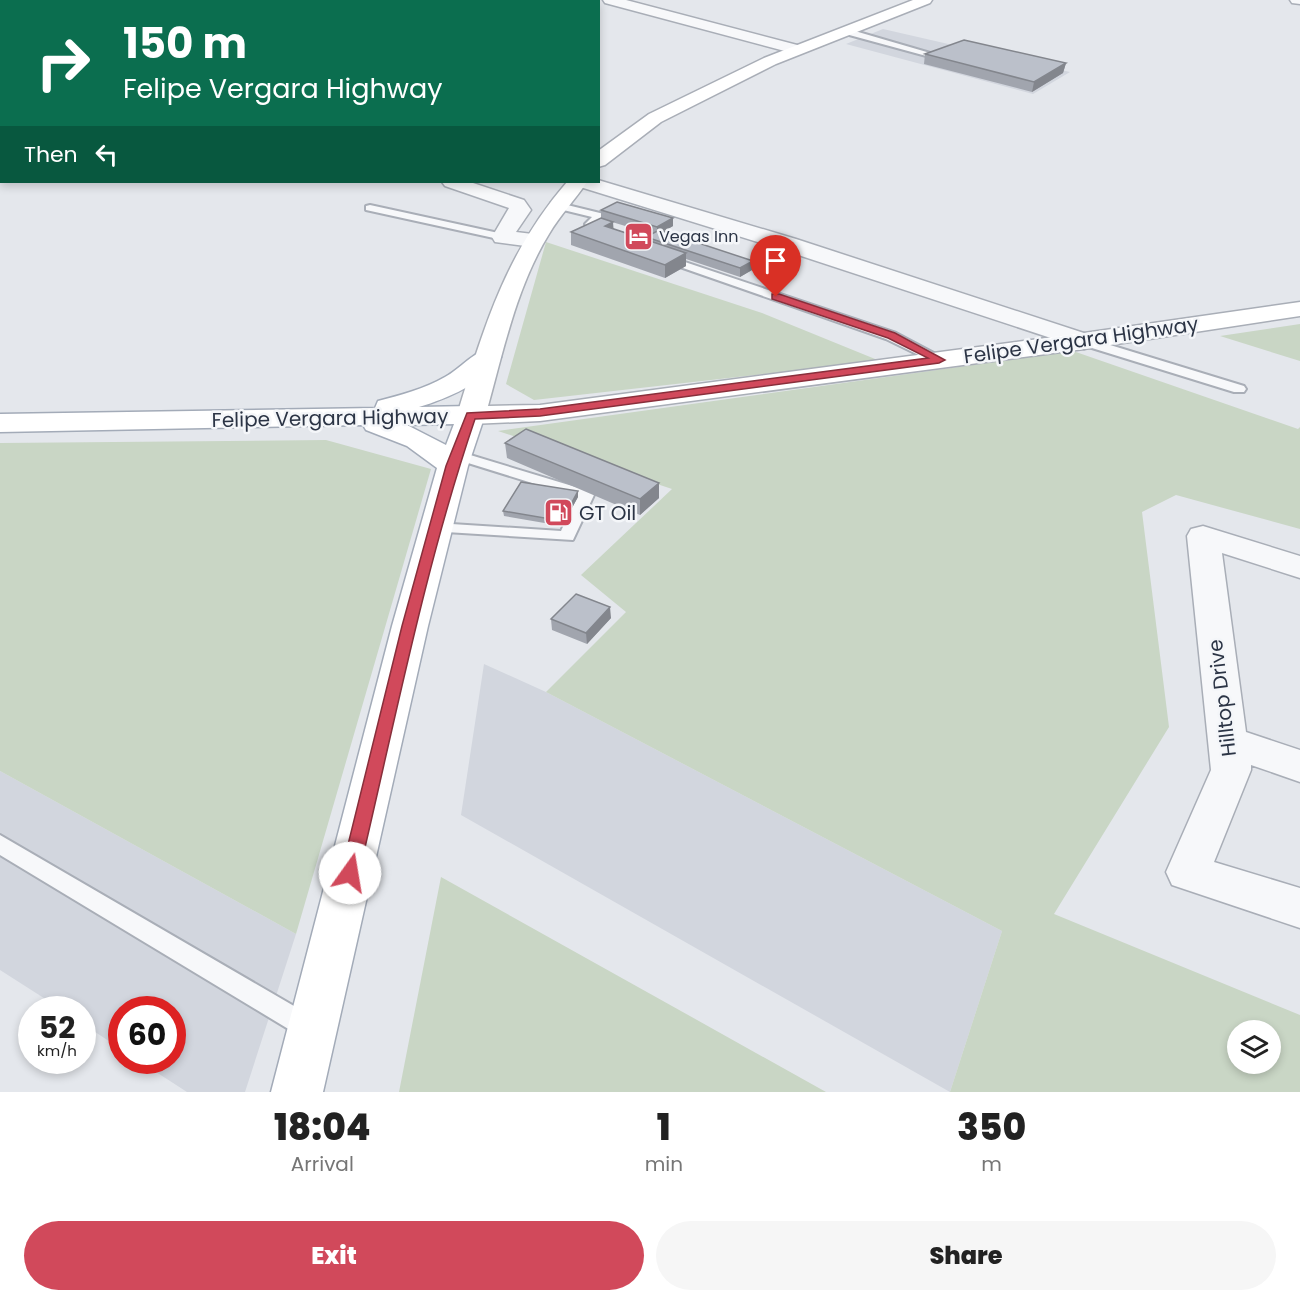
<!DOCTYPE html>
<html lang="en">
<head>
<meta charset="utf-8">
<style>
  :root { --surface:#fff; --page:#f6f6f6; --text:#222; --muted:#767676; --accent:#d1495b }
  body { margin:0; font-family:Poppins,sans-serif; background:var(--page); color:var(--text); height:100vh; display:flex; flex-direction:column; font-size:22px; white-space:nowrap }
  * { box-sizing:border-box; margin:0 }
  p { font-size:20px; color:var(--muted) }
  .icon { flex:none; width:33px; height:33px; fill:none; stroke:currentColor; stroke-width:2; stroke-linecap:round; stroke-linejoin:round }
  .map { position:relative; height:1092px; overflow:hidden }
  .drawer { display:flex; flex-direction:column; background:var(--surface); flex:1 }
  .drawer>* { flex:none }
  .guide { position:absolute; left:0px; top:0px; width:600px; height:183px; box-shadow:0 3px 9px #0003; background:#0b6e4f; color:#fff; overflow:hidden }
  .buttons { position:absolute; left:1227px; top:1020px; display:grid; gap:12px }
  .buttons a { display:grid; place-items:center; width:54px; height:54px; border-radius:50%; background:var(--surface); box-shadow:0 3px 9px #0003; font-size:30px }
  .speed { position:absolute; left:18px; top:996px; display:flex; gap:12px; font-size:30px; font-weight:700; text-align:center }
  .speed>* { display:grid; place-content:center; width:78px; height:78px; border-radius:50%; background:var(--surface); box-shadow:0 3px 9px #0003; line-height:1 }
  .speed small { font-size:15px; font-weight:400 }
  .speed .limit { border:9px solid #d22; background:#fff; color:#111 }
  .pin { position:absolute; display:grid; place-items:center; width:51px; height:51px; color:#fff; margin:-62px -26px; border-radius:50% 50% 50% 0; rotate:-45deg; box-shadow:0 0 6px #0007 }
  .pin .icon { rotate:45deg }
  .me { position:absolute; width:66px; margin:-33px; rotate:13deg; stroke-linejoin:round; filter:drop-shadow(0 0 4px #0008) }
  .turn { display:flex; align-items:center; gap:21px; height:126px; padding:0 24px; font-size:27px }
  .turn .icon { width:78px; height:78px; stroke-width:2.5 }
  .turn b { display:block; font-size:42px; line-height:51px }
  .then { display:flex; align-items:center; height:57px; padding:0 24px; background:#0003; gap:12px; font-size:22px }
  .eta { display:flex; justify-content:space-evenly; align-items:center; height:102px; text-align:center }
  .eta b { font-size:36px; font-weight:800; line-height:42px }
  .cta { display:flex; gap:12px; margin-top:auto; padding:12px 24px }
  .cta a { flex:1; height:69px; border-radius:36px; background:var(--accent); color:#fff; font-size:24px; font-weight:800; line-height:69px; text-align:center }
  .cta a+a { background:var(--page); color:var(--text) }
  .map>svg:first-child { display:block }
  .built { fill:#d2d6de }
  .green { fill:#c9d6c5; fill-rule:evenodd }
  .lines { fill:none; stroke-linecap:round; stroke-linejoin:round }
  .river { fill:#9fb4cc; fill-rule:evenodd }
  .lane-casing { stroke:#a9aeb7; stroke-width:4 }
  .street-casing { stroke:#a9aeb7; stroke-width:3 }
  .secondary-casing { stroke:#a9aeb7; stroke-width:3 }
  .primary-casing { stroke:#a3abb8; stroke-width:3 }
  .lane { fill:#f7f8fa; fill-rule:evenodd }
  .street { fill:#f7f8fa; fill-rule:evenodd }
  .secondary { fill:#fff; fill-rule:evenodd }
  .primary { fill:#fff; fill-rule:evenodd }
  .wall { fill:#a1a5ae; fill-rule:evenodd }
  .shaded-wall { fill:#83868d }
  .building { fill:#bbc0ca; stroke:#83868d; stroke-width:1.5 }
  .route { fill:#d1495b; stroke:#882f3b; stroke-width:1.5 }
  .labels { text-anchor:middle; stroke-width:5; stroke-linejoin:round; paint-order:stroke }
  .far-poi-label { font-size:16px; fill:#2b3445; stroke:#f4f6f9; text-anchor:start }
  .street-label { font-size:20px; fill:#2b3445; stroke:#f4f6f9 }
  .poi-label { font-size:20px; fill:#2b3445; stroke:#f4f6f9; text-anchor:start }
</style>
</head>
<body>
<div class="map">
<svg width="1300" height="1092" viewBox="0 0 1300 1092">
  <rect width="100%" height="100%" fill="#e4e7ec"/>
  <path class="built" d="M883,29L1070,72L1033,94L846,44Z
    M484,664L546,692L1002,931L950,1092L461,815Z
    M0,771L296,934L245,1092H187L139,1061L172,1060V1010H122L121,1049L83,1024L82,1010L61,1009L0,970Z"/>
  <path class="green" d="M546,242L762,313L880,361L534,400L506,384Z
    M1300,324V361L1220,336Z
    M1073,351L1298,429L1300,427V529L1176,495L1142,512L1169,727L1054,914L1300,1015V1092H950L1002,931L546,692L626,612L581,575L672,489L498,431ZM1238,1030H1270V1064H1238Z
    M326,440L431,469L296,934L0,771V443Z
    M441,877L826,1092H399Z"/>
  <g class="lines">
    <path class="river" d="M324,0H350L323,2Z
      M0,116H2L0,134Z"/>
    <defs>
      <path id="lane" d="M842,29H848L937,55L930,57L842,33Z
        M555,202L604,214L605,216L598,223L612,230L607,233L586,226L585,224L592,217L551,207V203Z
        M370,205L503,234L509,237L503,240L366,210V206Z
        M664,255L896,333L947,360L945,363H935L886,339L660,260V256Z
        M1084,337L1244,386L1246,389L1244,392H1234L1079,344L1078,341L1079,338Z
        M457,451L592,492L594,495L573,540L430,531L428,528L436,523L561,531L577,497L452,458L450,455L452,452Z
        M0,835L318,1020L322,1028L318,1036L309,1040L300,1036L0,855Z"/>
      <path id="street" d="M3,0H21L2,2Z
        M535,0H553L554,2H536Z
        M603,0H626L801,46L804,49L796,54L605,3Z
        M1290,0H1300V4L1292,3Z
        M598,180L796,239L1093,336L1097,341L1093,346L1084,349L1075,346L780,249L577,186L574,182Z
        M442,182H470L524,200L531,210L516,232L541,235L544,240L541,245L533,247L495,242L492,237L509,208L445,186Z
        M1203,526L1300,556V578L1222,553L1246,732L1300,750V782L1251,765V770L1214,862L1300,888V928L1172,885L1166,872L1211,770L1187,536L1191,529Z"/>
      <path id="secondary" d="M161,0H180L160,2Z
        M913,0H932L930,3L776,64L661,122L605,165L598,167V151L649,114L764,58Z
        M0,38H2V48H0Z
        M567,182H587C575,200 560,215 549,234C517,286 504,348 488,406L540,405L1084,333L1300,302V316L1084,349L540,421L471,424L461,421L457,415C484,327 505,254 567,182Z"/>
      <path id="primary" d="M488,349L497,351L501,357C482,384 449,398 419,407L471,406L481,409L485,415L468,466L428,626L323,1092H271L392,626L437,468L407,446L366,430L363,425L0,432V414L375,408L378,401C401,395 424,389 445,377C460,369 472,353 488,349ZM454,424L446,445L407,425Z"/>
    </defs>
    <use href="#lane" class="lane-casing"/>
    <use href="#street" class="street-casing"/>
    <use href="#secondary" class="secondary-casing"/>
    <use href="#primary" class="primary-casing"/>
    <use href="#lane" class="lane"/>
    <use href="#street" class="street"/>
    <use href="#secondary" class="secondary"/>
    <use href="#primary" class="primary"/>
  </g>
  <path class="wall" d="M925,54L1066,63L1063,73L1032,92L924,64Z
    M601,210L673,226L663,232L753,261L752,270L740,277L686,259V266L665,278L571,245V232L601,218ZM612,222L652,234L646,237V240L613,229Z
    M505,443L659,483V498L640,515L507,458Z
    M578,497L562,526L504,516L503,511Z
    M611,618L587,644L552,630L551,619Z"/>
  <path class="shaded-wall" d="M1066,63L1063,73L1032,92L1034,82Z
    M673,218V226L657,235V227Z
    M613,222L614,235L605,226Z
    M686,253V266L665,278V265Z
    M753,261L752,270L740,277V268Z
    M659,483V498L640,515V499Z
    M578,491V497L562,526V521Z
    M610,607L611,618L587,644L586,633Z"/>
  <path class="building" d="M964,40L1066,63L1034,82L925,54Z
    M617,202L673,218L657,227L601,210Z
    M601,218L613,222L605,226L686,253L665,265L571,232Z
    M659,230L753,261L740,268L646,237Z
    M526,429L659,483L640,499L505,443Z
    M521,482L578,491L562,521L503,511Z
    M576,594L610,607L586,633L551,619Z"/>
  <path class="route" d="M772,294H779L895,333L945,360L939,363L540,416L475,419C425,566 395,721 359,873L356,878L350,881L343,878L341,873L402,626L446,466L467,413L540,409L928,358L888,338L772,299Z"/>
  <defs>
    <symbol id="hotel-square" viewBox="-11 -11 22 22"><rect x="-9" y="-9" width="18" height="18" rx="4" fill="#d1495b" stroke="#f4f6f9"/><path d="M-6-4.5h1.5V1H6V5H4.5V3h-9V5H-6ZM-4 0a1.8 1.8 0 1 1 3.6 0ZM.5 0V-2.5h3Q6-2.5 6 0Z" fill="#fff"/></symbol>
    <symbol id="fuel-square" viewBox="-11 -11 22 22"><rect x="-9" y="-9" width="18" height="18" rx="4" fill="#d1495b" stroke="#f4f6f9"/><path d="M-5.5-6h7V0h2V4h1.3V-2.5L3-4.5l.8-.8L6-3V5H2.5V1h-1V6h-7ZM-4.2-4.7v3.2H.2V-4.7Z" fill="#fff"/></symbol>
  </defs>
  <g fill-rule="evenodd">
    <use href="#hotel-square" x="622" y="220" width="33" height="33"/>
    <use href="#fuel-square" x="542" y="496" width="33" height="33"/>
  </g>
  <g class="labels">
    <g class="far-poi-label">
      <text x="659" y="242">Vegas Inn</text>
    </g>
    <g class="street-label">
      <text transform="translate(1081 340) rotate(-8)" y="7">Felipe Vergara Highway</text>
      <text transform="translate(330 418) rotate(-1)" y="7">Felipe Vergara Highway</text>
      <text transform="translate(1222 698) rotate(-97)" y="7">Hilltop Drive</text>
    </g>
    <g class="poi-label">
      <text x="579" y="520">GT Oil</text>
    </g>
  </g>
</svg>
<div class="buttons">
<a><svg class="icon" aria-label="layers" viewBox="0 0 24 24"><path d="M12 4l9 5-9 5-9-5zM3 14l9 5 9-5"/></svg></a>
</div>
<div class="speed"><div>52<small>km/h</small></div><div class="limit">60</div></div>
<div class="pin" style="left:776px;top:297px;background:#d93025"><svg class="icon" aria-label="arrive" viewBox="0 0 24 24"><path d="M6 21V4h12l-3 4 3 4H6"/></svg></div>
<svg class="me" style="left:350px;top:873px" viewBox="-20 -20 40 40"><circle r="19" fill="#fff"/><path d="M0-13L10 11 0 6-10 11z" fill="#d1495b"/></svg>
<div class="guide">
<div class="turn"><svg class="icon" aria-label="right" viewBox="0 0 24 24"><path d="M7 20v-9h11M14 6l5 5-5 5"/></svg><div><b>150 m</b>Felipe Vergara Highway</div></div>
<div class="then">Then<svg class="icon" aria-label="left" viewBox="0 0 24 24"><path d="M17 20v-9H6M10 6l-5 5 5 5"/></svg></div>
</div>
</div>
<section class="drawer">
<div class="eta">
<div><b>18:04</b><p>Arrival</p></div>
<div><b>1</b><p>min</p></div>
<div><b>350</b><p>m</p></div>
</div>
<div class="cta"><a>Exit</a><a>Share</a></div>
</section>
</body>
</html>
